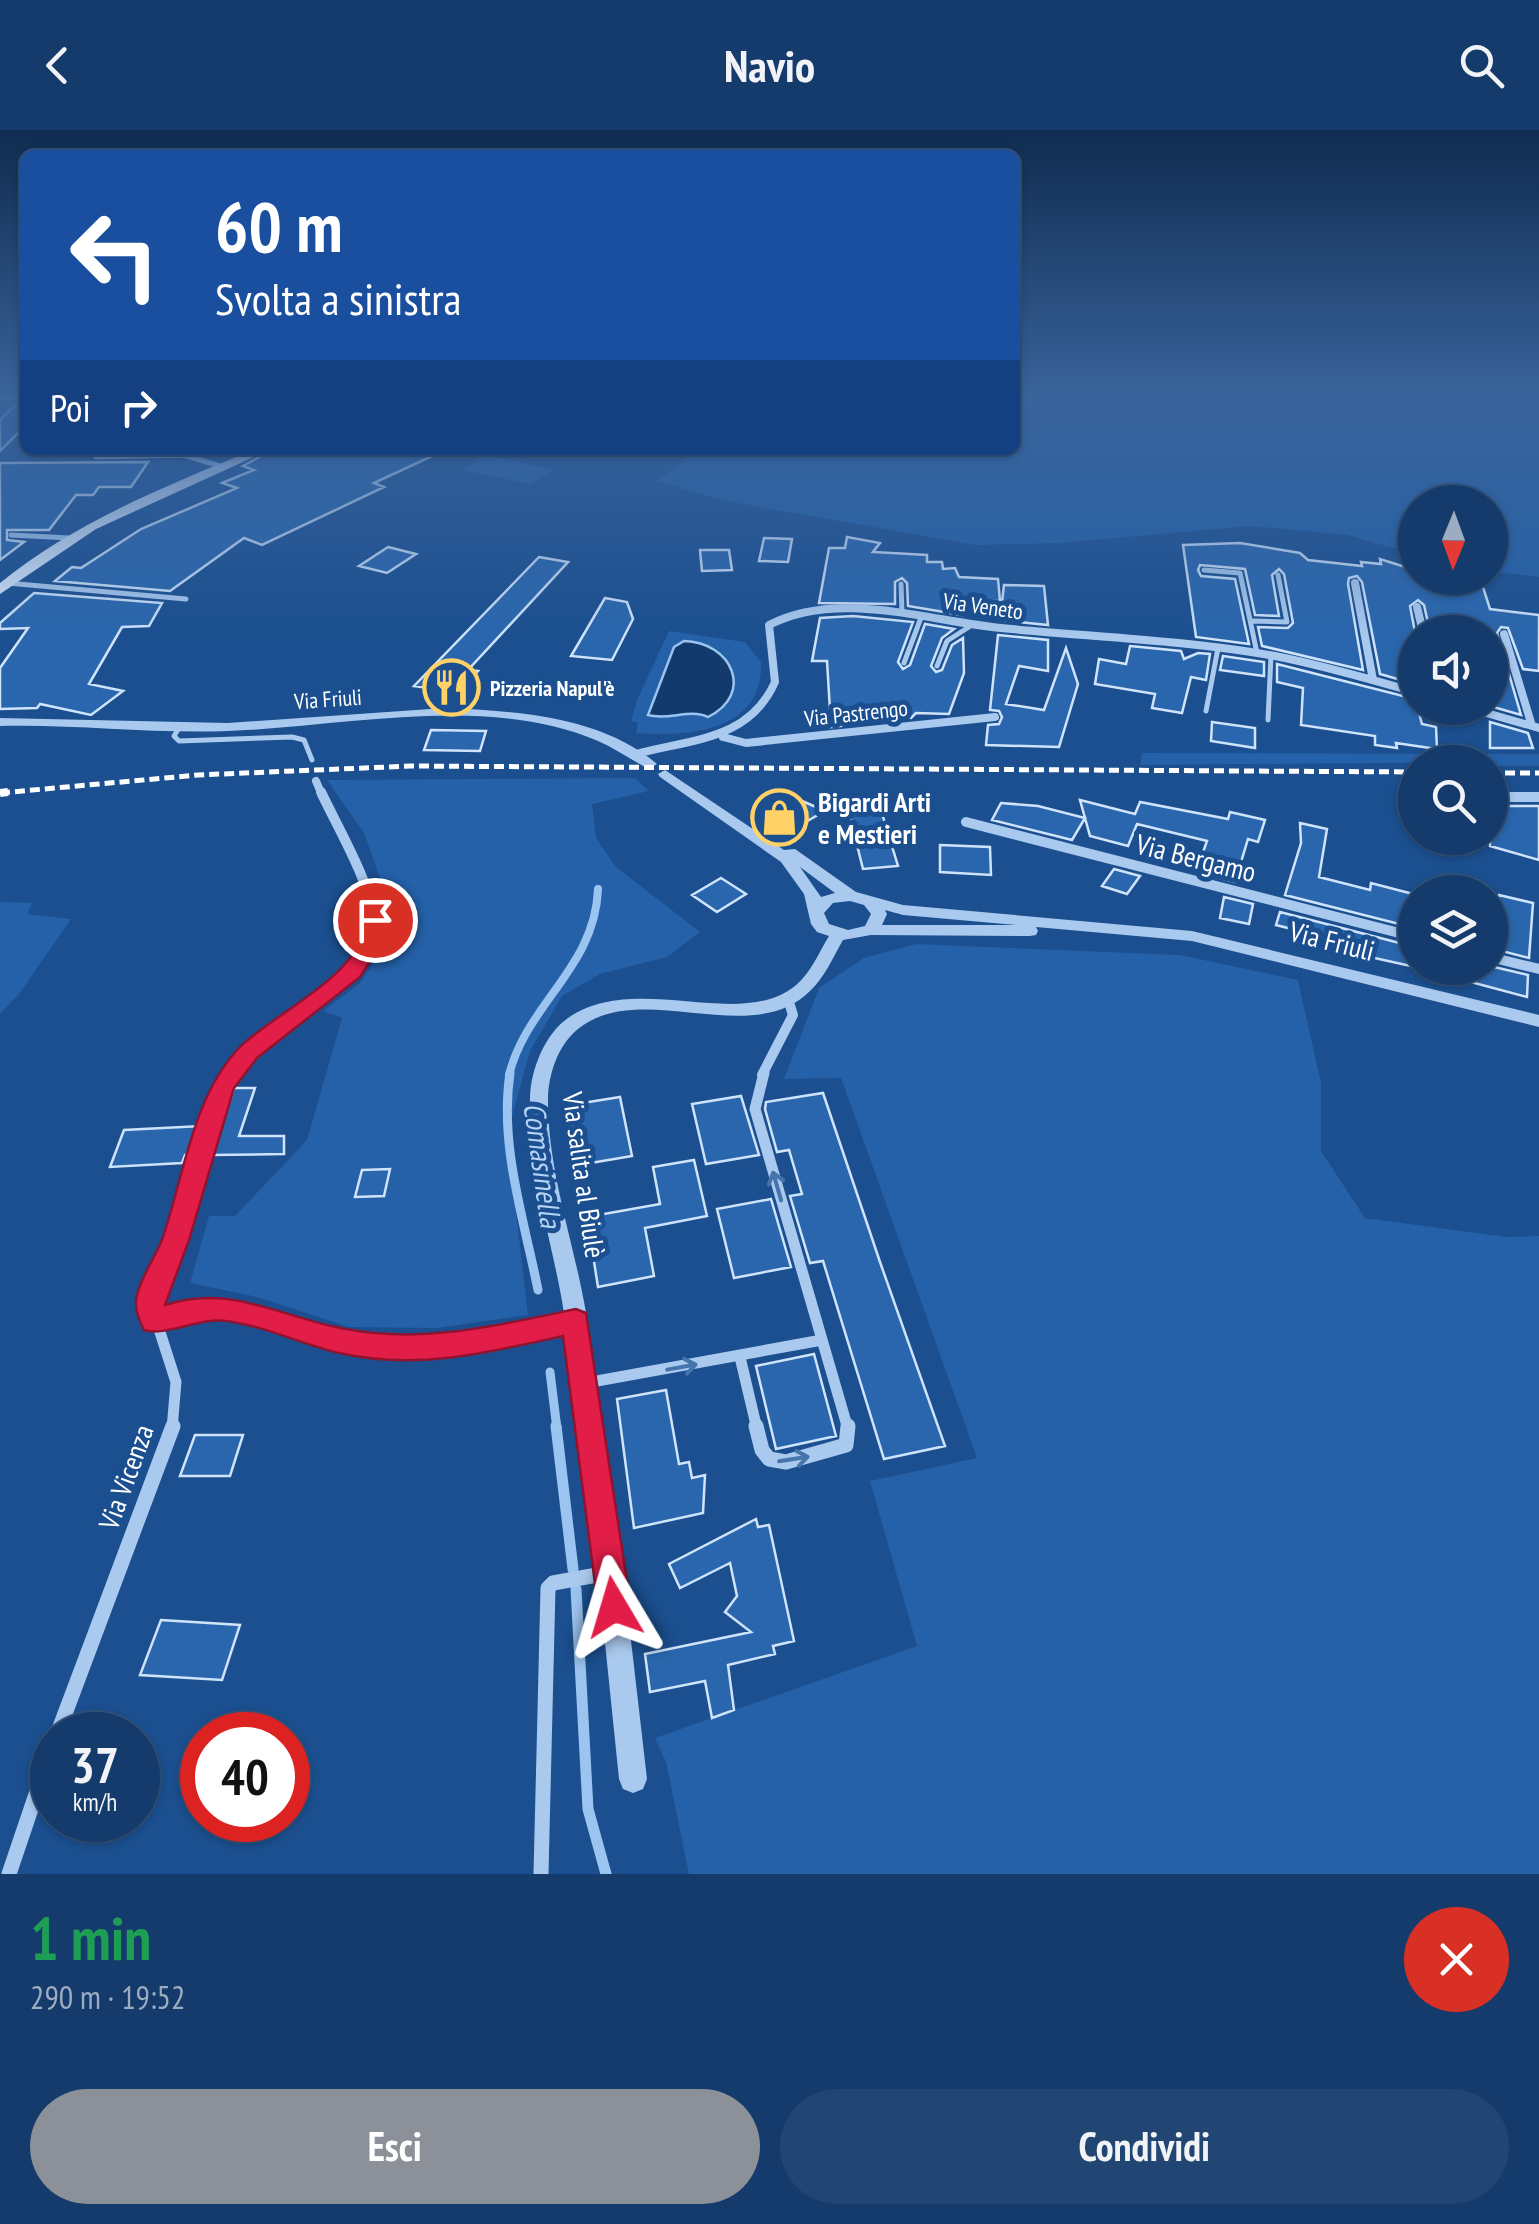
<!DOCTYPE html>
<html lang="it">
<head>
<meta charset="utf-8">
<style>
  :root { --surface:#143b6b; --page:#214673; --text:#f1f3f6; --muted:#9dadc1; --line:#33557e; --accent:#8c9099 }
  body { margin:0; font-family:"PT Sans Narrow",sans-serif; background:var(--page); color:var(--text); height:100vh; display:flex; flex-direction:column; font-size:38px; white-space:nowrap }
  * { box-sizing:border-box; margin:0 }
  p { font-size:32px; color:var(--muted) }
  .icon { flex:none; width:55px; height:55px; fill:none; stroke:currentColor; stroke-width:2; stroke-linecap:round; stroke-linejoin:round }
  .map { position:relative; height:1744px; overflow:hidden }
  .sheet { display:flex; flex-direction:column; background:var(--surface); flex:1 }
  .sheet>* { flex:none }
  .top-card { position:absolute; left:20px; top:20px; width:1000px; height:305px; border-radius:15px; box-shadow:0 2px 8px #0004,0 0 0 2px var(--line); background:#1a4fa0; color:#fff; overflow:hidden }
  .needle { width:65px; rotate:181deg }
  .controls { position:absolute; left:1398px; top:355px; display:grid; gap:20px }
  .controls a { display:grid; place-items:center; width:110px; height:110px; border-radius:50%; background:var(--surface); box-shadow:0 2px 8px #0004,0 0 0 2px var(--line); font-size:50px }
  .speed { position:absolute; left:30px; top:1582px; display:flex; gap:20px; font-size:50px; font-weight:700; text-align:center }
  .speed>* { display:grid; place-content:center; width:130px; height:130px; border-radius:50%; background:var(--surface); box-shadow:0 2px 8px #0004,0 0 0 2px var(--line); line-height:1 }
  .speed small { font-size:25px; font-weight:400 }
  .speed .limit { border:15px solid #d22; background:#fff; color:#111 }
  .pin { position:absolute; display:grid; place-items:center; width:85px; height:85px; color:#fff; margin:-42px; border:5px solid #fff; border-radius:50%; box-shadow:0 2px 10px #0007 }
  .me { position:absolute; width:110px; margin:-55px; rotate:353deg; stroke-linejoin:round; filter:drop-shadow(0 0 8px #0008) }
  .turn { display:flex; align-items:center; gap:35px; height:210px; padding:0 30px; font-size:45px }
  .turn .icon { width:130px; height:130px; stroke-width:2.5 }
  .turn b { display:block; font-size:70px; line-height:85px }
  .then { display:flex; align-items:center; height:95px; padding:0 30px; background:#0003; gap:20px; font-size:38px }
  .round { display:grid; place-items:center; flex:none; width:105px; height:105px; border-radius:52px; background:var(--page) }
  .overview { display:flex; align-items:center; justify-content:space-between; height:170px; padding:0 30px }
  h1 { font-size:60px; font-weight:700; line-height:75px; color:#1e9e55 }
  .action { display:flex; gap:20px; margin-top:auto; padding:20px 30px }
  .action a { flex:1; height:115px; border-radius:60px; background:var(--accent); color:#fff; font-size:40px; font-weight:700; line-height:115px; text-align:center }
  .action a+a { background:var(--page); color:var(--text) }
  header { display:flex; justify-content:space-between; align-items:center; height:130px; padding:0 30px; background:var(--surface); font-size:45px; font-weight:700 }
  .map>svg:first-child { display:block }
  .green { fill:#2461a8; fill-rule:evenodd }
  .water { fill:#123a6d; stroke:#9cc4f0; stroke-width:2.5 }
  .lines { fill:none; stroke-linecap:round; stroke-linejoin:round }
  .stream-far2 { stroke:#9cc4f0; stroke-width:8 }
  .stream-far1 { stroke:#9cc4f0; stroke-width:9 }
  .stream { stroke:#9cc4f0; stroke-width:11 }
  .building { fill:#2a66ad; stroke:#cfe3fa; stroke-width:2.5 }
  .service { stroke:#a9c9ee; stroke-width:5 }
  .minor-far4 { stroke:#a9c9ee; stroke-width:6 }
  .minor-far3 { stroke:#a9c9ee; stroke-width:8 }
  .minor-far2 { stroke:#a9c9ee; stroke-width:10 }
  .minor-far1 { stroke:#a9c9ee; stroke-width:11 }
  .minor { stroke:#a9c9ee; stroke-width:15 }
  .tertiary { fill:#a9c9ee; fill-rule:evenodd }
  .secondary { fill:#d6e6fa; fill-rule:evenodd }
  .rail-far1 { stroke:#fff; stroke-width:5; stroke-dasharray:10 5; stroke-linecap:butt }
  .rail { stroke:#fff; stroke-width:8; stroke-dasharray:16 8; stroke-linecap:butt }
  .oneway { stroke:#4674ac }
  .route { fill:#e11d48; stroke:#92132f; stroke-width:2.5 }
  .labels { text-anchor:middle; stroke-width:10; stroke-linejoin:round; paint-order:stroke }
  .far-street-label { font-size:22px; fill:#fff; stroke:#1b4f8f }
  .far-poi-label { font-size:22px; font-weight:bold; fill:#fff; stroke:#1b4f8f; text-anchor:start }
  .poi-label { font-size:28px; font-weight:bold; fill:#fff; stroke:#1b4f8f; text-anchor:start }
  .street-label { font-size:28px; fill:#fff; stroke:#1b4f8f }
  .water-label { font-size:30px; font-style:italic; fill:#b5d3f5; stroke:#1b4f8f }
</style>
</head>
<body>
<header><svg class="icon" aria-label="back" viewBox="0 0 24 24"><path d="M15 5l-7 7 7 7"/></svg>Navio<svg class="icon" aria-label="search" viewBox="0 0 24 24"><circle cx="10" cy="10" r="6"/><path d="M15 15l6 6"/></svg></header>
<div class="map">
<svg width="1539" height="1744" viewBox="0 0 1539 1744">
  <rect width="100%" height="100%" fill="#1b4f8f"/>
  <path class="green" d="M1015,265H1539V447L1490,441V372H1415V424L1348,405L1250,396L1059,413L975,415L721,370L656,351L701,320H1015Z
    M486,325L553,340L530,354L463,340Z
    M669,501L745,512L761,532C764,602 687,607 636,603L638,593L631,591L637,570ZM684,511L717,519L708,587C690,578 667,590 647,584L674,517Z
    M1142,623L1539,624V636H1490V632L1140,635Z
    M635,648L649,661L592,674L596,708L616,737L700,802L667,827L600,844L562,866L530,921L507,1005L528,1185L437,1198L349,1197L257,1167L190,1153L209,1086H235L307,1010L342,888L323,881L359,854L388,812L392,782L364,703L327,650Z
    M0,772L32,773L27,784L71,789L19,864L0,884Z
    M916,814L1180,825L1298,850L1321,953V1021L1365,1088L1507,1107L1539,1106V1744H689L666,1632L655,1608L917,1516L870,1351L977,1328L841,948L784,949L819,858L864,828Z"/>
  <path class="water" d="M684,511C732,512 755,564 708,587C690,578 668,591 648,585L674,517Z"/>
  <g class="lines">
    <path class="stream-far2" d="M509,945C527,873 595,838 598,759"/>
    <path class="stream-far1" d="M510,943C499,1015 524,1089 538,1160
      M550,1242L557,1299"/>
    <path class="stream" d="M556,1296L573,1439
      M576,1459L588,1679L606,1744"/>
  </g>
  <path class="building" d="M16,274H25V296L0,321V290Z
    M272,320H445L374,353L384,357L262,415L244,408L170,461L55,451L72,437L81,438L141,399L237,358L222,353L254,340L243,336Z
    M148,332L131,357H99L93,365H76L49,400H7V410L24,412L0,430V333Z
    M847,407L880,413L873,422L927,425V432H942L943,439L955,438L959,447L998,449L1000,471L961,469L962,485L908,476L907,453L902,448L895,452V474L819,473L829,418H845Z
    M764,408L792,409L788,432L759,431Z
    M1240,413L1300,423L1308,430L1362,436L1361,432L1381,434L1380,429L1415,440V448H1437L1483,457L1490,479L1539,485V541L1523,539L1508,498L1501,497L1497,503L1521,585L1490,576V502H1430L1424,475L1418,470L1410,476L1415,502V554L1380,544L1362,452L1357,446L1349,448L1348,454L1363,540L1262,516L1258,497L1288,498L1293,493L1284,444L1279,439L1272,445L1279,486L1255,485L1245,439L1200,435L1198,440L1201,446L1235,449L1249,514L1196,507L1183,415Z
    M388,417L416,424L387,443L359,436Z
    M700,420H729L732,440L702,441Z
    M539,427L568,432L468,540L478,541L460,562L414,556Z
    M1004,455L1044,456L1048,495L1000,490Z
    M34,463L162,473L149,496L122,497L89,554L123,561L91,585L40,574L37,578L0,579V538L28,498L0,499V493Z
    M605,468L627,472L633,489L612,530L571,526Z
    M853,486L913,492L898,532L903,539L910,535L925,494L954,499L942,508L931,536L936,542L942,540L952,515L963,508L964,543L949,584L916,583L911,588L852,580L858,594L831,597L827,531H812L820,488Z
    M998,505L1048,510V541L1019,536L1006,574L1044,580L1066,518L1078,554L1059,617L986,615L988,595L999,594L1002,587L999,581L990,580Z
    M1130,516L1181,521L1184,529L1198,523L1210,524L1206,550L1191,547L1182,583L1152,578L1155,564L1095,554L1099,529L1126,534Z
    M1223,526L1264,532V546L1220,540Z
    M1277,534L1415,569L1422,594L1436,597L1437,619L1396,613L1397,618L1375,615V606L1301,595L1303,558L1277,552Z
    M1212,592L1255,598V618L1211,611Z
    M1490,592L1528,603L1533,618H1490Z
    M431,600L486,601L480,621L424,620Z
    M793,667L825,681L793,699L766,683Z
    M1080,670L1135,684L1140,672L1228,689L1230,682L1265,690L1258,712L1248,709L1235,752L1196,742L1207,711L1137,694L1128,716L1090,706Z
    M1001,673L1038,676L1085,688L1072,710L992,690Z
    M847,675L881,680L898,736L863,739Z
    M1490,676H1539V730L1490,716Z
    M1300,693L1327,699L1319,747L1370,760L1371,753L1413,764L1407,796L1285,765L1301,713Z
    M940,715L990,717L991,745L940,742Z
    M1114,739L1140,746L1127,764L1102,756Z
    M721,748L746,764L717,782L692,765Z
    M1499,765L1533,773L1529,828L1494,819Z
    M1224,767L1253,774L1249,794L1220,788Z
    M1280,782L1415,817V837L1343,821L1344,812L1276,795Z
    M1490,836L1528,845L1527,867L1441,844L1442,838Z
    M234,958H255L239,1006H284V1024L212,1025Z
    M823,963L880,1132L945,1316L884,1329L823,1131L810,1133L790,1066L802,1064L789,1020L777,1022L765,979L766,972Z
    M741,966L759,1025L706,1034L692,974Z
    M620,967L632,1026L579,1035L570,975Z
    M201,996L192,1025H185L182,1033L110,1037L124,1000Z
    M694,1030L707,1086L645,1098L654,1146L598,1157L587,1087L660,1074L653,1037Z
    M390,1039L384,1066L355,1067L362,1040Z
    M771,1069L791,1137L734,1148L717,1079Z
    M814,1224L836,1306L776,1319L756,1236Z
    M666,1260L679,1334L689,1332L692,1348L705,1345L703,1383L634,1398L617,1269Z
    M195,1305H243L230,1346H180Z
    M756,1389L758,1397L769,1395L794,1511L773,1516L775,1524L728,1535L734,1580L712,1588L705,1551L650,1562L645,1524L751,1502L725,1482L737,1466L730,1433L680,1458L669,1434Z
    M161,1490L240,1495L222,1550L140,1545Z"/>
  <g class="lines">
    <path class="service" d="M96,327L184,325L223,337
      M11,405L70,408
      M1204,440L1240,443L1257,523
      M7,453L186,469
      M901,454L902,482
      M1253,491L1287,492L1278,445
      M904,533L922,485
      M937,536L947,511L972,495
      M1206,581L1218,518
      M1268,590L1271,525
      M179,598L174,606L179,611L292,607L304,610L312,630"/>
    <path class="minor-far4" d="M0,268L25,267"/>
    <path class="minor-far3" d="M1355,453L1373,550
      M1417,477L1423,502
      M1504,504L1532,596
      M1469,578L1539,598
      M723,607L746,613L995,587
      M636,624C690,609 749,611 775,552L769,495C838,459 928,491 1001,498C1093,507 1184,510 1275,526C1322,535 1369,549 1415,562
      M316,651L322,665"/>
    <path class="minor-far2" d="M1490,667H1539
      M966,692L1415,807
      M1490,827L1539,839
      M231,945C237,937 243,928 250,921C281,892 382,839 375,791C369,750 339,700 321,662
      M762,945L793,885L788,869"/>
    <path class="minor-far1" d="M764,943L755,979L848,1299
      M154,1191C248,1160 304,1212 394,1218C455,1222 517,1204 576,1192
      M740,1227L757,1299
      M586,1253L822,1210
      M172,1299L176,1252L150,1171L176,1110L223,955L233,943"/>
    <path class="minor" d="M756,1296L762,1320L769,1329L786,1332L846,1315L848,1296
      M57,1605L173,1296
      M9,1744L52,1617
      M541,1744L548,1458L553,1453L608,1443"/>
    <path class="tertiary" d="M445,578C515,581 601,586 657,634L650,638L645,637C630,629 614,618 598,611C487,563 345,597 228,601C152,604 76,594 0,596V588L228,593Z
      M665,640L784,720L795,719L856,762L903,775L1192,801L1539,885V897L1192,811L1036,797L1038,801L1036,805L1030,806L871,805L843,810C833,827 825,847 810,861C751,920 641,848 578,899C559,914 549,942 548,967C547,1040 574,1111 586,1183C612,1337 629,1493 647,1649L643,1659L633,1663L623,1659L619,1649C603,1494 588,1338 564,1183C553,1112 527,1040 530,967C531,939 545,904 568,888C636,841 738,901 795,856C811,843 819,822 829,806L817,802L811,794L804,764L781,732L660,647L658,644ZM800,737L835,763L821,767ZM850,771L864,775L871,784L865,796L848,800L829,794L824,783L833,773ZM885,780L903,785L1016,795H882L887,784Z"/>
    <path class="secondary" d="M253,320H269L96,399L0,464V453C75,392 164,357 253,320Z"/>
    <path class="rail-far1" d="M1490,643H1539
      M0,663L198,645L411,636L1415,642"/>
    <path class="rail" d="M0,663L8,662"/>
  </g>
  <defs><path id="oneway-shaft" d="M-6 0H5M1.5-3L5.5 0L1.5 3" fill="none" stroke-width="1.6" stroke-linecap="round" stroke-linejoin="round" transform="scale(2.5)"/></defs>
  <g class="oneway">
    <use href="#oneway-shaft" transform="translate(777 1056) rotate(-106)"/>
    <use href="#oneway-shaft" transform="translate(682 1237) rotate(-10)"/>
    <use href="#oneway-shaft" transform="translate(794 1329) rotate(-9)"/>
  </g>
  <linearGradient id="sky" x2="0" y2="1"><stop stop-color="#0f2b4f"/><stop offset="0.52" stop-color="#39639b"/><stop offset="1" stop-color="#39639b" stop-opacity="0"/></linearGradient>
  <rect width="1539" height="509" fill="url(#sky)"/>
  <path class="route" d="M375,783L386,790V807L360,847L257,928L234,958L189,1110L165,1175C231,1153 282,1188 346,1199C424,1214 499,1195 576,1179L586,1183L631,1477L626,1489L614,1493L603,1489L598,1477L563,1206C491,1222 418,1240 344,1224C305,1216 266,1196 226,1191C201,1187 164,1207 144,1200C140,1192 135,1179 136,1170C139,1149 156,1127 163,1107C184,1045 193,965 240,917C276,881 363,846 365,790Z"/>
  <defs>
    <symbol id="restaurant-ring" viewBox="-11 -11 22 22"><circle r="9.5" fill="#1b4f8f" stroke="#ffd166" stroke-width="1.5"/><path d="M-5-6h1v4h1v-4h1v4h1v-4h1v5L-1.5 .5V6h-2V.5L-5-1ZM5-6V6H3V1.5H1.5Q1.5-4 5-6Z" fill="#ffd166"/></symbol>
    <symbol id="shop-ring" viewBox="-11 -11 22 22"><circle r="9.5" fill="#1b4f8f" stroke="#ffd166" stroke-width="1.5"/><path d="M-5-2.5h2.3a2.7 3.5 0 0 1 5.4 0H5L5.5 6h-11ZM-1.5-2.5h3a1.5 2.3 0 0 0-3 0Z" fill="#ffd166"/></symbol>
  </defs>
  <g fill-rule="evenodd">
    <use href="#restaurant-ring" x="420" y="526" width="63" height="63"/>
    <use href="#shop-ring" x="748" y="656" width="63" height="63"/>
  </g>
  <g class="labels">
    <g class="far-street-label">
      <text transform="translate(983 476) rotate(8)" y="8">Via Veneto</text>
      <text transform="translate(328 569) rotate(-4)" y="8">Via Friuli</text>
      <text transform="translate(856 583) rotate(-6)" y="8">Via Pastrengo</text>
    </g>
    <g class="far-poi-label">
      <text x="490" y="566">Pizzeria Napul'è</text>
    </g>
    <g class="poi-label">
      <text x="818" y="682">Bigardi Arti<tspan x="818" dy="32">e Mestieri</tspan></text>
    </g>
    <g class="street-label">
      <text transform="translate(1196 728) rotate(14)" y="10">Via Bergamo</text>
      <text transform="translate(1332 811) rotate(14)" y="10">Via Friuli</text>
      <text transform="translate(584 1045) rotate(82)" y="10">Via salita al Biulè</text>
      <text transform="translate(126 1347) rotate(-70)" y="10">Via Vicenza</text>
    </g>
    <g class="water-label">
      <text transform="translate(542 1035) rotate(82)" y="10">Comasinella</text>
    </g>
  </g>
</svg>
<div class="controls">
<a><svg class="needle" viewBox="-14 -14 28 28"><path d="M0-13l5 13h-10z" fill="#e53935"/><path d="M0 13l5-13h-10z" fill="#9dadc1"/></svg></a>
<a><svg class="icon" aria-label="sound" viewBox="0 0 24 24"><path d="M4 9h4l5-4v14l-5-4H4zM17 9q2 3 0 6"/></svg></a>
<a><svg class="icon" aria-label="search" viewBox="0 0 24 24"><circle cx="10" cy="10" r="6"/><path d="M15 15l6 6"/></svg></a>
<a><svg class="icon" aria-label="layers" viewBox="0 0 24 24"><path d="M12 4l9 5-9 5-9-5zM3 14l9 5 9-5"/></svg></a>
</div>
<div class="speed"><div>37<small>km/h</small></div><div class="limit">40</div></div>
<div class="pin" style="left:375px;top:790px;background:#d93025"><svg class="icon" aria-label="arrive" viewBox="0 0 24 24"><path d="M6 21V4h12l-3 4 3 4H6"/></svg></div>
<svg class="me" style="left:614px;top:1477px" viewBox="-20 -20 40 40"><path d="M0-17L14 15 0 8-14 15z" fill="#e11d48" stroke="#fff" stroke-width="4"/></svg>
<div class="top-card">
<div class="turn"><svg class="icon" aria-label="left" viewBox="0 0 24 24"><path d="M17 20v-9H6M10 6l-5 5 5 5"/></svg><div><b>60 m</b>Svolta a sinistra</div></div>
<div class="then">Poi<svg class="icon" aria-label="right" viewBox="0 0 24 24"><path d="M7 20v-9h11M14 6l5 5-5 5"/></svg></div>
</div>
</div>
<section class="sheet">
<div class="overview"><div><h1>1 min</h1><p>290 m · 19:52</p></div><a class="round" style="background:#d93025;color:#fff"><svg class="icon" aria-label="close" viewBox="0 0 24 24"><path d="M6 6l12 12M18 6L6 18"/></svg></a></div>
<div class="action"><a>Esci</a><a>Condividi</a></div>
</section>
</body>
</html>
